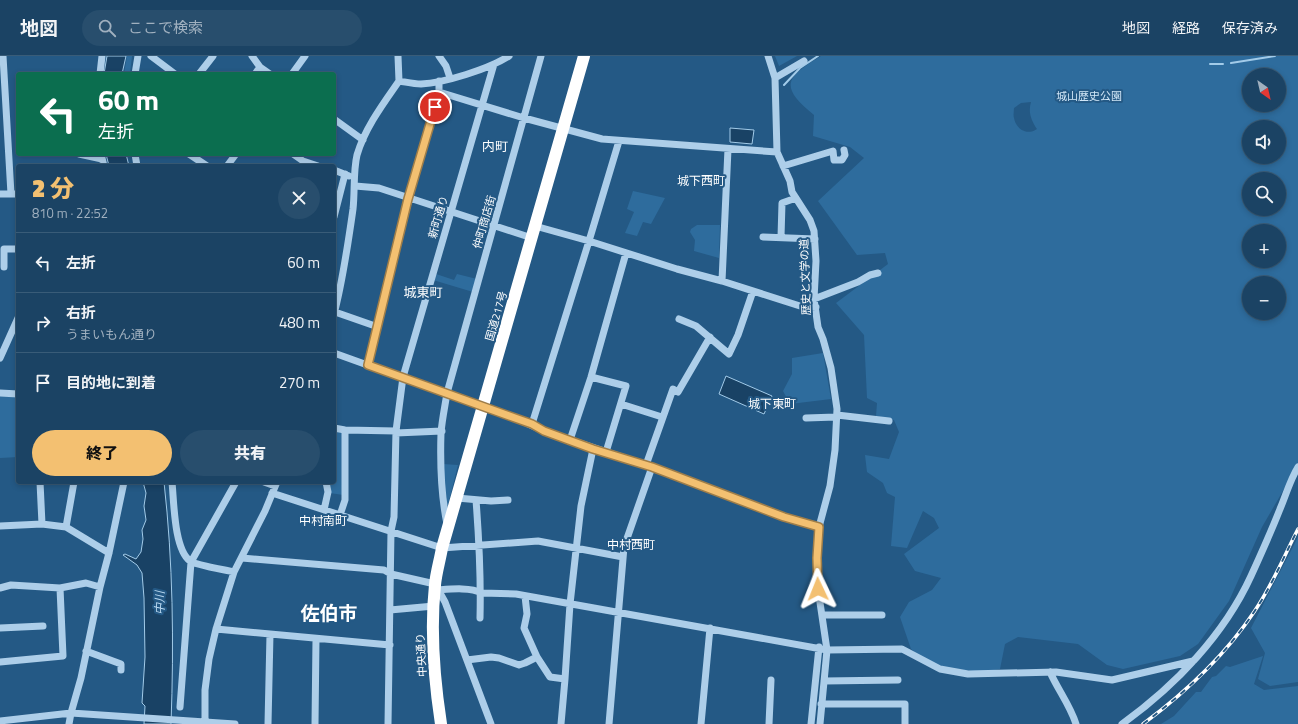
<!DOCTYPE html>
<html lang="ja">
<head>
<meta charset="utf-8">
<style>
  :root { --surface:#1b4364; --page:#284e6d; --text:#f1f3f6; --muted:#a0b0bf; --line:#395c78; --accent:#f3c071 }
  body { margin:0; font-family:"Titillium Web","Noto Sans JP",sans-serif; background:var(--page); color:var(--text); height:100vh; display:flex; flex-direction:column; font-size:15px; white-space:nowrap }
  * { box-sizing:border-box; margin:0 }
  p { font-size:13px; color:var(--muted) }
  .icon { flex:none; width:22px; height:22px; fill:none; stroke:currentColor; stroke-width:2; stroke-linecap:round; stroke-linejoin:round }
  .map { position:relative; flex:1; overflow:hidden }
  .details { position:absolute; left:16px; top:108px; width:320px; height:320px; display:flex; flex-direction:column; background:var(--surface); border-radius:4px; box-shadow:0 2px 6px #0003,0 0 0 1px var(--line) }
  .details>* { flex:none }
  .hud { position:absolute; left:16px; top:16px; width:320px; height:84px; border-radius:4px; box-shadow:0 2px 6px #0003,0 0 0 1px var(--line); background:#0b6e4f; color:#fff; overflow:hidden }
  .needle { width:26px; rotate:146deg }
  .controls { position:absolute; left:1242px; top:12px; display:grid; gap:8px }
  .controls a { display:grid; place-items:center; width:44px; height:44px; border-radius:50%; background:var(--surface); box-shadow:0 2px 6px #0003,0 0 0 1px var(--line); font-size:20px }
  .pin { position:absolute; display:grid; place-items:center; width:34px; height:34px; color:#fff; margin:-17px; border:2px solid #fff; border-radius:50%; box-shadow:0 1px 4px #0007 }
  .me { position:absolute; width:44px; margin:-22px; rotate:358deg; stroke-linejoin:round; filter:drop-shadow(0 0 3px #0008) }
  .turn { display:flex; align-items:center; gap:14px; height:84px; padding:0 16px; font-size:18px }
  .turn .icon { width:52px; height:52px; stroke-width:2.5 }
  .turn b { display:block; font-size:28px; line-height:34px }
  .round { display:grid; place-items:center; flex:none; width:42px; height:42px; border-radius:21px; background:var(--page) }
  .headline { display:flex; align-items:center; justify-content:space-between; height:68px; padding:0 16px }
  h1 { font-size:24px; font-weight:800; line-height:30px; color:var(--accent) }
  .primary-button { display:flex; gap:8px; margin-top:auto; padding:8px 16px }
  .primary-button a { flex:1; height:46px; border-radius:24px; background:var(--accent); color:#111; font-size:16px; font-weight:800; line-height:46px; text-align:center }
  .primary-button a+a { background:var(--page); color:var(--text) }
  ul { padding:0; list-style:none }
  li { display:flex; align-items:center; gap:12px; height:60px; padding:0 16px; border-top:1px solid var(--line) }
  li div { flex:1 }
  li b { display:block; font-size:15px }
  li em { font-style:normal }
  header { display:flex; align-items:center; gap:24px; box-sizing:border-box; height:56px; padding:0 20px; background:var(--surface); border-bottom:1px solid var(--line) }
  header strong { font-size:19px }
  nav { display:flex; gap:22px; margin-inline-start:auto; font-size:14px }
  .search { width:280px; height:36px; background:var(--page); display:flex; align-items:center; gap:10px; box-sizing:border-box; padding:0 14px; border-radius:22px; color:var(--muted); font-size:15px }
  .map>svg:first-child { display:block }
  .green { fill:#2e6c9d; fill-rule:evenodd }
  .water { fill:#194265; stroke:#a2cbe9 }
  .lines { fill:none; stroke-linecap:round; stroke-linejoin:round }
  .stream { stroke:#a2cbe9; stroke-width:2 }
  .minor { stroke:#adcee9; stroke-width:7 }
  .highway { stroke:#fff; stroke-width:12 }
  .rail-casing { stroke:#fff; stroke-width:3.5 }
  .rail { stroke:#245985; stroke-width:2; stroke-dasharray:6; stroke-linecap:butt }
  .route-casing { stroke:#9e7d49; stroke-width:10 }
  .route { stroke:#f3c071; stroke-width:7 }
  .labels { text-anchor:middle; stroke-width:4; stroke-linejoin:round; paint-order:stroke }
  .park-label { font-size:11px; fill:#d1e6f7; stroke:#245985 }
  .street-label { font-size:11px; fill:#fff; stroke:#245985 }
  .neighbourhood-label { font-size:12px; fill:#fff; stroke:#245985 }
  .water-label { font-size:12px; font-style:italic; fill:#b9d8f0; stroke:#245985 }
  .quarter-label { font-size:13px; fill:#fff; stroke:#245985 }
  .town-label { font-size:19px; font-weight:bold; fill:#fff; stroke:#245985 }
</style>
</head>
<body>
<header>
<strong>地図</strong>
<div class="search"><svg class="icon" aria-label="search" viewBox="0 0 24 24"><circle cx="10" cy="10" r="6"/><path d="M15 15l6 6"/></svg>ここで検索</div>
<nav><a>地図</a><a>経路</a><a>保存済み</a></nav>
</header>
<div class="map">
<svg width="1298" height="668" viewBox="0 0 1298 668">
  <rect width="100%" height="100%" fill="#245985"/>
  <path class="green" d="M127,0H132L130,18H124Z
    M775,0H797L779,10Z
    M821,0H1298V409L1262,471L1229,545L1198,588L1180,600L1123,613L1107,609L1078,588L1018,581L1005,588L1000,613L983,616L945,612L922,602L911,593L900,561L909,546L932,534L941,522L915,515L904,498L939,472L934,462L923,455L907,492L891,490L895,441L887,437L883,427L867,416L865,399L889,403L899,376L894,364L876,360L877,347L867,342L864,279L836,247L888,208L885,197L857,199L818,145L864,102L850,91L813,80L814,59C779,30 785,22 821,0ZM1249,19H1279V49H1249ZM1031,46C1028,56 1031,64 1037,73C1027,80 1016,73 1014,62C1013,59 1014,55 1014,52L1021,47ZM1249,71H1279V101H1249ZM1249,123H1279V153H1249ZM1249,175H1279V205H1249ZM1249,227H1279V257H1249Z
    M633,135L665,142L651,168L643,166L637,180L625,177L634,156L627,153Z
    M697,169H720L719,202L694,195L695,184L690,176L691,173Z
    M436,218L454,224L457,218L477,223L473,236L433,224Z
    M823,297L831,343L790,348L783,335L792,318V302Z
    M0,340L18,341V401L0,402Z
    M334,373L344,376L343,439L330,437L328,426H334Z
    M443,408L458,409L448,449L445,448Z
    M1298,481V626L1270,630L1258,623L1265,597L1251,572Z
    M1263,600L1254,628L1264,634L1298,630V668H1161L1174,660L1196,636H1201L1212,621L1216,620L1226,610L1230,611Z"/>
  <path class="water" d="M107,0H126L122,18H104Z
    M730,72L754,74L752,88L730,86Z
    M106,98H126L129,110H109Z
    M726,320L772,340L764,358L719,338Z
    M143,426H164C173,506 174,587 171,668H144L145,650L142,647L145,601L144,542L142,517L137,509L123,499L125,498L136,503L141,496L143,483L142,474L146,464L144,450L146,437Z"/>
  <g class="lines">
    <path class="stream" d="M1231,7L1275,0
      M1210,8H1223
      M784,29L800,12L818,0"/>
    <path class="minor" d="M3,0L11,138
      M151,0L175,18
      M252,0L260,11L270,18
      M398,0L399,25
      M439,0L446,10L450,22
      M768,0L775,22L777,96L790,125L792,136L810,164L814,175L816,205L814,243L818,271L823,283L831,312L837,353L835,394L830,430L819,471L817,501L818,533L827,594L820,668
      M100,18L102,0
      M135,18L138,0
      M199,18L213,0
      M255,18L260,11
      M292,18L305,0
      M775,22L804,5
      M439,36L524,62L602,83L777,96
      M334,63L363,84
      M79,98L102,103
      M101,98L104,110
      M135,98L137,110
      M189,98L207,110
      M293,98L303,105L318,110
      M227,110L236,98
      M783,110L833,95L834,104H842L845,99L844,94
      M334,114L349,120
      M355,130L379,132L532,182
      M0,138H18
      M334,161L345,118
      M535,170L589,185L677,213L722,225L800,250L816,251
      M763,181L815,183
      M781,181L782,147L796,142
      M4,211V193H18
      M722,225L728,93
      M814,243L858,226L870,219L878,217
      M335,256L378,271
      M334,258C343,224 348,188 353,153C355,136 353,116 357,99C365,72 383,48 399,25C406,26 413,28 421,28C444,27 489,13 509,0
      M679,263L696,270L729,298L738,279L753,235
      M334,297L515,362L544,375L652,411L784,461L819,471
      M0,302L18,262
      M368,309L409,143L439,36V25
      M591,321L626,330L606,396
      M0,337L18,338
      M621,348L662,361
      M837,359L889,365
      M806,362L836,361
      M532,368L589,185L619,85
      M334,372L345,374L396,375
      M396,377L442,375
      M570,384L591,321L626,197
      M646,409L673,333L678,336L710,281
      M40,426L42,468
      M172,426C174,446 174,493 190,505C195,509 226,514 234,516
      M264,426L275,430
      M272,437L442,492L538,485L623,501
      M457,442L491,445L508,444
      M476,444C479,483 481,522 480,562
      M324,454L328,436L326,426
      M340,459L345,444V374
      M447,468C441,439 440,408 441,377C442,364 445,350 447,337L541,0
      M0,470L42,468L66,471L109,497
      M66,471L74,426
      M242,502L384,514L391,518L435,528L445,546L491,668
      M0,532L11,529L60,532L86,527L100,531
      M438,534C451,533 470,531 482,537L516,538L827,594L902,593L940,613L968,618L1056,616L1112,624L1193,605
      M525,540L527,558L524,572L537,601L550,621L565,623
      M390,554L434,550
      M822,559H882
      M0,572L43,570
      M216,573L390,589
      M86,595L121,608V614
      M467,604L491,601L499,602L519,609L525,607L537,601
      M0,606L63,600L60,532
      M1050,616C1058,634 1070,649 1076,668
      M824,625L898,624
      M821,648H905V668
      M180,651L191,506L236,426
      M0,665L71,657L235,668
      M69,668L71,657L81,622L100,531L109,497L124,426
      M205,668V634L209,603L216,573L234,516L265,455L277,426
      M268,668L270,578
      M315,668L316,583
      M388,668L391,475L394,461L396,375L403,321L494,8
      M561,668L565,623L570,548L581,450L593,393
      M609,668L624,491L652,411
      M701,668L710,572
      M769,668L771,624
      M811,668L819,591
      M1122,668C1175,630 1224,579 1251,520C1261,498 1271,476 1280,453C1286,439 1290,424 1298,411"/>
    <path class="highway" d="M441,668C434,622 430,575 435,529C436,517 440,504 442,492L584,0"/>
    <defs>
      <path id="rail" d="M1143,668C1186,636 1224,601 1254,556C1272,530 1284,500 1298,473"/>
    </defs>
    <use href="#rail" class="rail-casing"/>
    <use href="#rail" class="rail"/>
  </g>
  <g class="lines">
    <defs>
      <path id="route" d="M435,51L408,143L368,309L515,362L532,368L544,375L593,393L652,411L784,461L819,471L817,502L818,533"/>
    </defs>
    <use href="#route" class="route-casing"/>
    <use href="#route" class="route"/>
  </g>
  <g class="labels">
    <g class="park-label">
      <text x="1089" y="44">城山歴史公園</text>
    </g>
    <g class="street-label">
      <text transform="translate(438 161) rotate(-74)" y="4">新町通り</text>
      <text transform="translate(484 166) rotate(-74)" y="4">仲町商店街</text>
      <text transform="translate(805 221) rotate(-92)" y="4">歴史と文学の道</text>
      <text transform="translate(496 260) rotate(-74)" y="4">国道217号</text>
      <text transform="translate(421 599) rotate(-93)" y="4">中央通り</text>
    </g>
    <g class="neighbourhood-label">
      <text x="701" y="129">城下西町</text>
      <text x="772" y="352">城下東町</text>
      <text x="323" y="469">中村南町</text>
      <text x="631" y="493">中村西町</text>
    </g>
    <g class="water-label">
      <text transform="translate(160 547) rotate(-90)" y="4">中川</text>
    </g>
    <g class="quarter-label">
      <text x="495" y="95">内町</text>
      <text x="423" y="241">城東町</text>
    </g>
    <g class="town-label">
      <text x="329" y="564">佐伯市</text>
    </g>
  </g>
</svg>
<div class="controls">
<a><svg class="needle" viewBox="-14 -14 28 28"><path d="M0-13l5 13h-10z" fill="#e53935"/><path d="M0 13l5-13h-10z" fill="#a0b0bf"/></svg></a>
<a><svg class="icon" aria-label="sound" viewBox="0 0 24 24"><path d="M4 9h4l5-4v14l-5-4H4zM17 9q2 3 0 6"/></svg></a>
<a><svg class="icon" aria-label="search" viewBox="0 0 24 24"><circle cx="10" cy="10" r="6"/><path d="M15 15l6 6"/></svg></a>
<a>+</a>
<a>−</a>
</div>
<div class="pin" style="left:435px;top:51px;background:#d93025"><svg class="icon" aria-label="arrive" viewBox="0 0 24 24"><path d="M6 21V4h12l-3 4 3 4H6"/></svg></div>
<svg class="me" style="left:818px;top:533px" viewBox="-20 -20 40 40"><path d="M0-17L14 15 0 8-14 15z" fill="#f3c071" stroke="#fff" stroke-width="4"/></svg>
<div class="hud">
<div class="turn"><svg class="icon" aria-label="left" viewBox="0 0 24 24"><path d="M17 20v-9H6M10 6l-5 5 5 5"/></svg><div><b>60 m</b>左折</div></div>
</div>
<section class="details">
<div class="headline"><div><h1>2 分</h1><p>810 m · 22:52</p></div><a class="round"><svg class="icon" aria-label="close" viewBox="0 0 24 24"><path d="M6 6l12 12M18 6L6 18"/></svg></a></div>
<ul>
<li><svg class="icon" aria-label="left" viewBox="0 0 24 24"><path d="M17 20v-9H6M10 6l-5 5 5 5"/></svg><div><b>左折</b></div><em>60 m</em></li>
<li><svg class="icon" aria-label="right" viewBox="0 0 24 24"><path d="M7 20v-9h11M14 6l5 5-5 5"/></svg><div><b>右折</b><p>うまいもん通り</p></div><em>480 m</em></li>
<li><svg class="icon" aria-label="arrive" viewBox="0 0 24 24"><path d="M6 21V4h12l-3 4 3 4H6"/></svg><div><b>目的地に到着</b></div><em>270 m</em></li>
</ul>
<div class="primary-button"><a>終了</a><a>共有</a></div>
</section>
</div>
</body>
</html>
